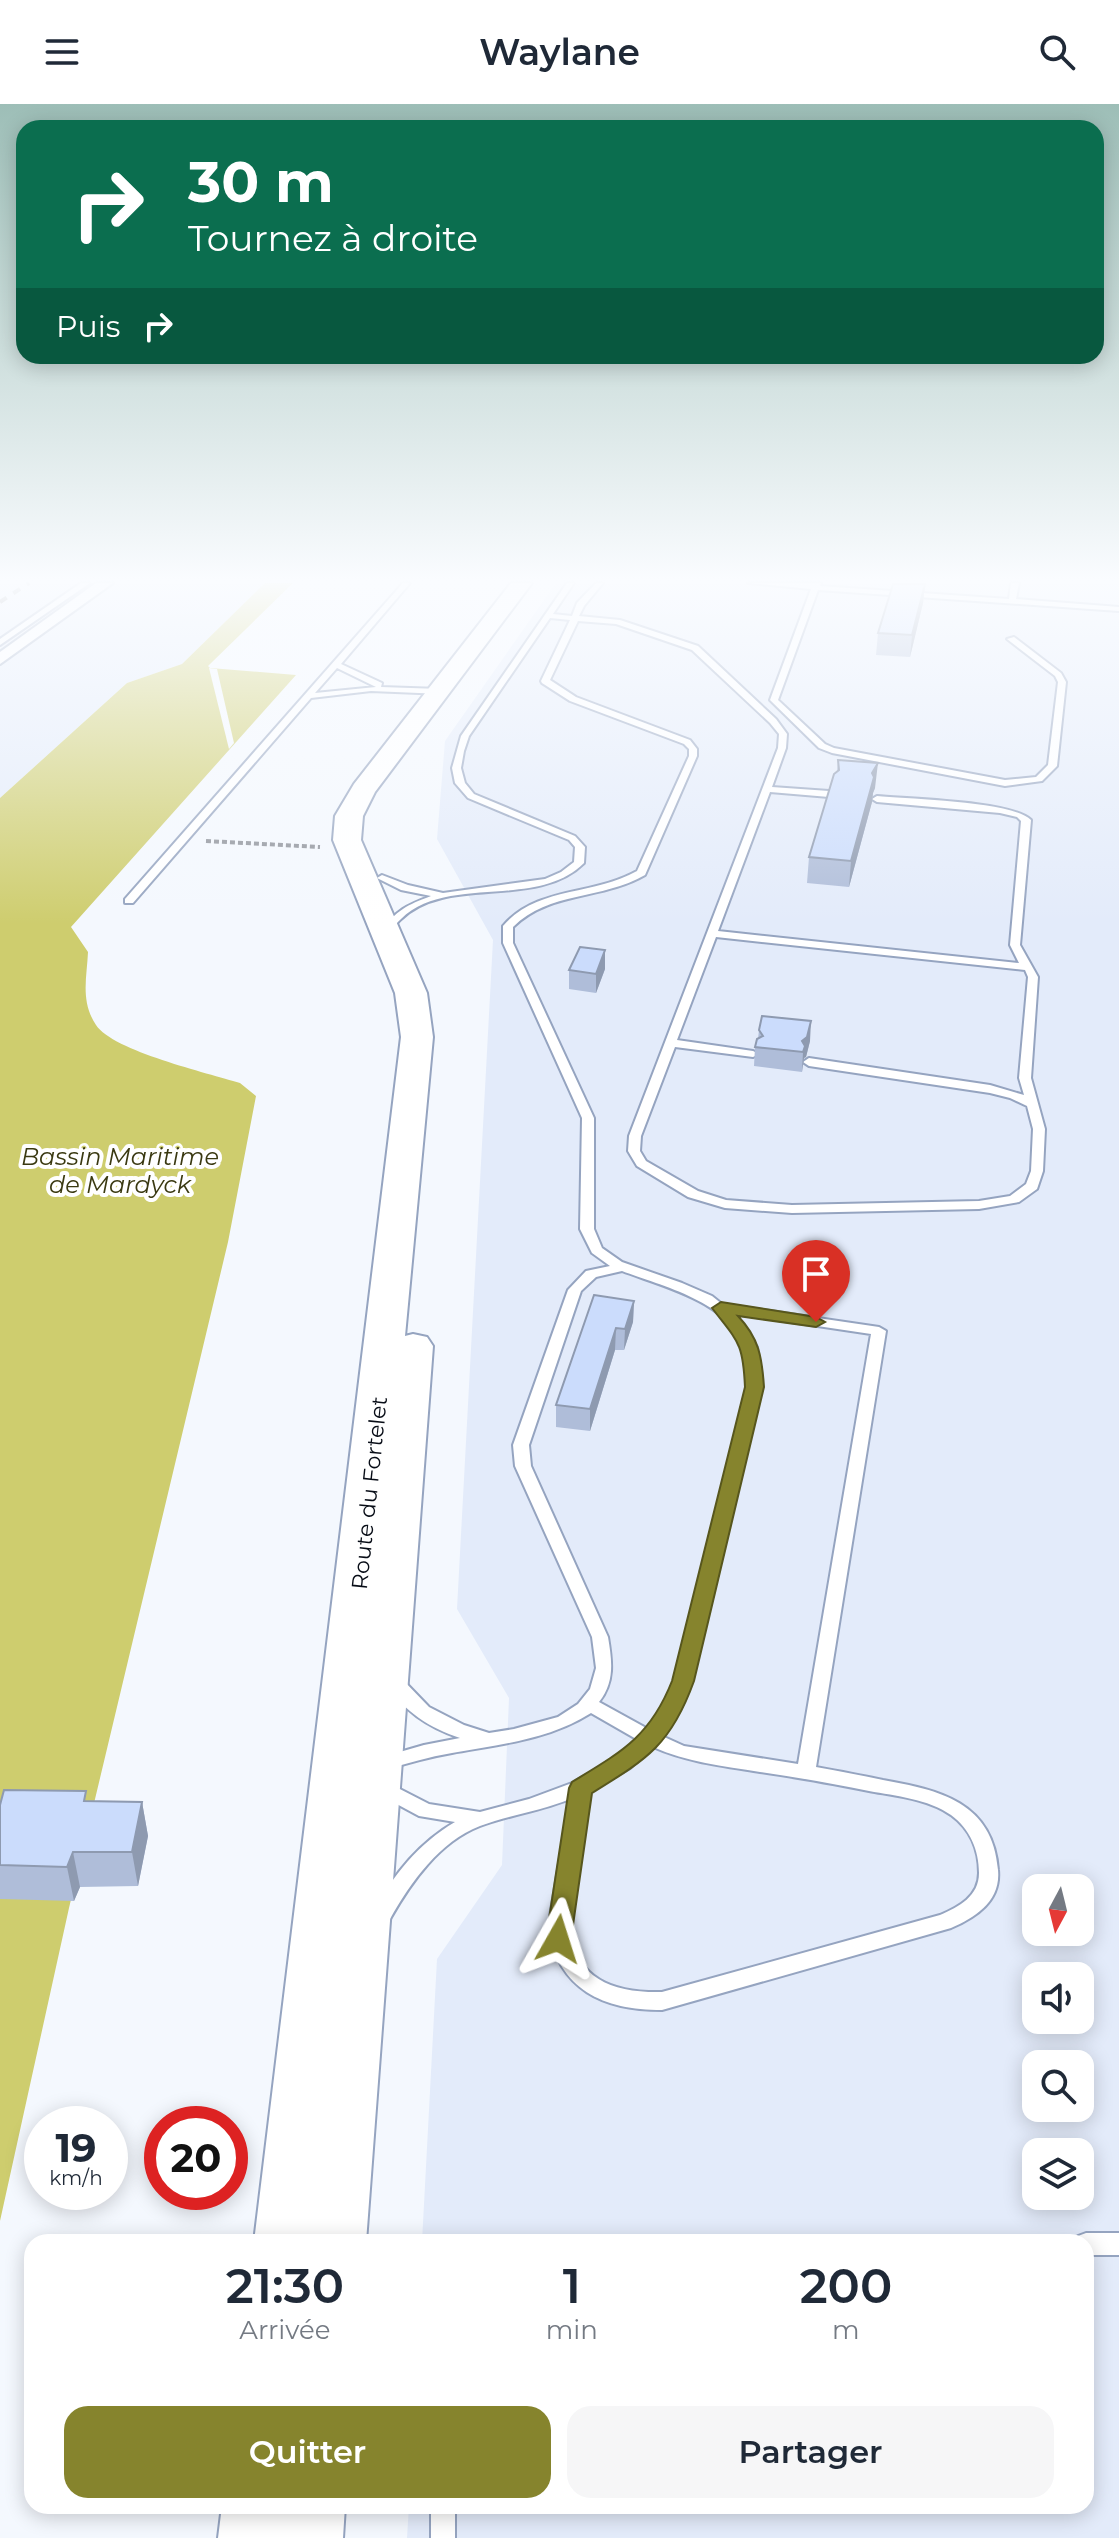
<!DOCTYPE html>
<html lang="fr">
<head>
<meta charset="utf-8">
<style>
  :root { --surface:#fff; --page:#f6f6f7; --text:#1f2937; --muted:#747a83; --accent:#86842d }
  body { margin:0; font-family:Montserrat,sans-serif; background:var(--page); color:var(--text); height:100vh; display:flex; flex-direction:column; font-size:30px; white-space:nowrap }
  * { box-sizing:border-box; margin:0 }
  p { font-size:26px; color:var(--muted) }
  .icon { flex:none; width:44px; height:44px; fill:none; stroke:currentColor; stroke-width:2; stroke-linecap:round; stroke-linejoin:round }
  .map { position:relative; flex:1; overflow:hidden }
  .side { position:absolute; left:24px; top:2130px; width:1070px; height:280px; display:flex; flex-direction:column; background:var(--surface); border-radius:24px; box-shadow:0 4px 20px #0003 }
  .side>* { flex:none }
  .guide { position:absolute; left:16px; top:16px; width:1088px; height:244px; border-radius:24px; box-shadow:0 4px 20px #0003; background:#0b6e4f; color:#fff; overflow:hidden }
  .needle { width:52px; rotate:187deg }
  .fabs { position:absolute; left:1022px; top:1770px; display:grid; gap:16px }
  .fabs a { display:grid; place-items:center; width:72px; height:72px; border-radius:16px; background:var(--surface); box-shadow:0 4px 20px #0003; font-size:40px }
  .speed { position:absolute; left:24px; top:2002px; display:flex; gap:16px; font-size:40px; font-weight:700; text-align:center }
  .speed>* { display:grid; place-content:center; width:104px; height:104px; border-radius:50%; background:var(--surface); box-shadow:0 4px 20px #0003; line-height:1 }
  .speed small { font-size:20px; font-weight:400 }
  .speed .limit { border:12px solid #d22; background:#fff; color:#111 }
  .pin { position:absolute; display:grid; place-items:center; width:68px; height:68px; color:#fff; margin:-82px -34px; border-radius:50% 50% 50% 0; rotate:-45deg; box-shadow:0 0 8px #0007 }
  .pin .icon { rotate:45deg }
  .me { position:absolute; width:88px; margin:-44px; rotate:6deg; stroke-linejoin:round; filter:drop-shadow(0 0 6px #0008) }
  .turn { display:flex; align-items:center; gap:28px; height:168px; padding:0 40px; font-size:36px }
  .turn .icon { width:104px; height:104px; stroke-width:2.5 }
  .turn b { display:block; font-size:56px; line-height:68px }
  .then { display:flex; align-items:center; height:76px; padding:0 40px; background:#0003; gap:16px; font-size:30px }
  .eta { display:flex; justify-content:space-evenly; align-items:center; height:136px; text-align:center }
  .eta b { font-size:48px; font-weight:600; line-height:56px }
  .primary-button { display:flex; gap:16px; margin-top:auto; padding:16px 40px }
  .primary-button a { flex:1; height:92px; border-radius:24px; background:var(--accent); color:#fff; font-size:32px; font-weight:600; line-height:92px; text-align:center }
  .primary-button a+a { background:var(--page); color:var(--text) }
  header { display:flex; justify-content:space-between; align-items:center; height:104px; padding:0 40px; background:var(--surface); font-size:36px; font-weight:600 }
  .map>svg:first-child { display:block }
  .built { fill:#e3ebfa; fill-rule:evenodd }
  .water { fill:#cecd6e }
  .pier { fill:#f4f8fe }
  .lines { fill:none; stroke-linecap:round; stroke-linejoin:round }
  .service-casing { stroke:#95a4c0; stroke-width:4 }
  .minor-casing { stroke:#95a4c0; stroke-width:4 }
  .secondary-casing { stroke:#95a4c0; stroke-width:4 }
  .path { stroke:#8e929a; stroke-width:4; stroke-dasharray:5 3; stroke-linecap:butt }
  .service { fill:#fff; fill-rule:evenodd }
  .minor { fill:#fff; fill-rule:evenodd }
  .secondary { fill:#fff; fill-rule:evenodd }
  .rail { stroke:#5a5f67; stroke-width:4; stroke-dasharray:8 8; stroke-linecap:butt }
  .wall { fill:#afbdd9 }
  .shaded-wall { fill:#8e9ab0 }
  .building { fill:#cbdcfc; stroke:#8e9ab0; stroke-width:2 }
  .route { fill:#86842d; stroke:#57561d; stroke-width:2 }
  .labels { text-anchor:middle; stroke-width:8; stroke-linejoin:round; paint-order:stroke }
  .street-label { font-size:22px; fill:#080d17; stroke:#fff }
  .water-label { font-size:24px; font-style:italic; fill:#3a3911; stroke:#fff }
</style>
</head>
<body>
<header><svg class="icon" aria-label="menu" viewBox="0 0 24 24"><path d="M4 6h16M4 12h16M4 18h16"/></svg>Waylane<svg class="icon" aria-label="search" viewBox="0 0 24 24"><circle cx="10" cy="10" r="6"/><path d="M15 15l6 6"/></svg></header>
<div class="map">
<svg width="1119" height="2434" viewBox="0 0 1119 2434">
  <rect width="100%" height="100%" fill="#f4f8fe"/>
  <path class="built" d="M0,479H265L182,560L127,579L0,694Z
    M556,479H1119V2434H407L409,2402H1086V2138H422L437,1855L502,1761L509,1594L457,1505L493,836L437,735L445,637ZM1036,1784H1080V1828H1036ZM1036,1872H1080V1916H1036ZM1036,1960H1080V2004H1036ZM1036,2048H1080V2092H1036Z"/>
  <path class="water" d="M265,479H293L208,562L210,564L296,571L71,823L88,848C87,873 80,897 96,921C113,947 208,969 240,979L256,992L228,1138L69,1804L0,2117V694L127,579L182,560Z"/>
  <path class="pier" d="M209,564L217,565L234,639L229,645Z"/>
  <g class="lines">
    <defs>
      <path id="service" d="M81,479H90L0,541V535Z
        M403,479H410L341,560L382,579L381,583L440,585L443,586V590L371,587L311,594L133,799H125V795ZM337,564L376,583L315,589Z
        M567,479H574L553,510L572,512L577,499L596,479H603L584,502L579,512L620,516L698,542L776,615L787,630L786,644L772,683L829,687L834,690L829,693L770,688L718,827L1019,859L1010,841L1021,717L1017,713L1000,709L877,698L872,695L877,692C908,695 1012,697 1031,716L1020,841L1038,873L1031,974L1045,1025L1043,1067L1037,1085L1019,1098L979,1105L792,1109L725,1104L688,1093L637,1062L628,1047L629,1032L778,644L779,630L770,619L692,546L616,520L578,517L550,576L576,593L690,636L697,645V652L645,771C602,796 549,787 513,823V839L594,1014V1125L602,1144L622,1158L682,1179L712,1192L722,1200L879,1223L886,1227L816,1663C838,1667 861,1671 883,1676C939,1686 993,1698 998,1766C1001,1797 976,1813 951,1824L662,1906C603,1906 559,1886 548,1824L570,1695C541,1707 509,1711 480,1722C439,1738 411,1778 390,1815L383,1817L376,1815L373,1809C392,1772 419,1739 455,1718L419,1712L380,1691L377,1686L380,1681L386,1679L392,1681L429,1700L480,1708L529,1695L572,1679L617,1654L638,1636L591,1609C548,1636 501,1640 452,1649C429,1653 407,1659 385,1666L379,1664L376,1659L379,1654L424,1641L460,1634C430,1624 404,1608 387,1580L390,1575L396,1574L402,1575L429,1603L464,1621L489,1629L514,1625L558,1613L578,1600L590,1585L596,1564L592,1533L515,1362L513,1341L568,1186L586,1167L610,1162L592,1149L580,1125L582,1014L503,839V822C537,782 593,792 637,767L689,652V645L684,640L570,597L542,579L541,577L570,516L550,514L469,632L464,647L461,664L465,679L474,690L575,732L585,743L584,759C537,806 447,770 401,815C396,819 393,825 390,830L386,831L381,828C396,806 407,801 431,792L401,786L377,774L382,771L408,781L443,789L545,775L561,768L574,758L575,743L569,736L468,694L455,679L452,664L461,632ZM716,833L1025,866L1028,873L1019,974L1024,991L990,981L809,954L803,958L809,962L990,989L1010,994L1027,1002L1033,1025L1031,1067L1026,1080L1010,1092L979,1097L792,1101L726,1096L698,1087L646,1057L640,1047L641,1032L675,943L753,953L759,950L753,947L677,936ZM622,1167C661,1182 733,1198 743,1246C746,1258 746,1271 747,1283L674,1577L665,1600L648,1625L599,1598C615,1578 612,1557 608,1533L531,1362L529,1341L581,1187L596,1173ZM736,1210L871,1230L798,1660L684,1642L662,1632L682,1602L692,1577L761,1283L757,1243ZM653,1643C687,1658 723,1662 760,1668C797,1673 833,1680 869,1687C896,1692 928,1695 951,1711C970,1725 979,1746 979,1769C979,1792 959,1803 940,1811L662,1888C613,1889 577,1876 568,1824L590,1687L630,1664Z
        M748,479H821L820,482L1009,495L1011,479H1019L1016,495L1119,503V507L818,486L778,596L825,640L834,644L1005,676L1036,673L1048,661L1058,578L1055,572L1007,535L1014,533L1061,569L1066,578L1057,662L1042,677L1005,682L832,649L819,644L770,596L811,485Z
        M1086,2129H1119V2151H1086V2138H1076L1078,2132Z
        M431,2402H455V2434H431Z"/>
      <path id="minor" d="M96,479H113L0,560V548Z"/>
      <path id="secondary" d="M511,479H532L375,688L363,712L361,736L427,889L433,933L405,1232L413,1230L427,1233L433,1242L366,2138H254L401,933L395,889L333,736L335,712L354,680Z
        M222,2402H345L343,2434H218Z"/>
    </defs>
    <use href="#service" class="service-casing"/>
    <use href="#minor" class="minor-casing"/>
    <use href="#secondary" class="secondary-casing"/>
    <path class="path" d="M206,737L320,743"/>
    <use href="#service" class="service"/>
    <use href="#minor" class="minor"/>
    <use href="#secondary" class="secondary"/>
    <path class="rail" d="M0,498L29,479"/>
  </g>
  <path class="wall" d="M925,480L923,499L910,553L876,551L878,529Z
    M838,656L875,684L873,689L872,698L849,783L807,779L809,753L837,667Z
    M605,846V865L596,889L569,885V866Z
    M759,926L810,937L806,953L804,954L802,968L754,962L755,943L758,935Z
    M634,1197L633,1218L624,1246H615L590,1327L556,1323V1301Z
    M88,1697L142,1698L148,1732L138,1782L80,1783L74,1797L0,1795V1701Z"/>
  <path class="shaded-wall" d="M925,480L923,499L910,553L912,531Z
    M878,659L875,684L873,689L872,698L849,783L851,757L872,669Z
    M605,846V865L596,889V870Z
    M811,917L810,937L806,953L804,954L802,968L803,948L802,937Z
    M634,1197L633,1218L624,1246L625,1225Z
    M616,1224L615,1246L590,1327V1305Z
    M142,1698L148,1732L138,1782L132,1748Z
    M73,1748L80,1783L74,1797L67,1763Z"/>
  <path class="building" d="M893,480H925L912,531L878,529Z
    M838,656L878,659L872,669L874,673L851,757L809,753L834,670L839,666Z
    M580,843L605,846L596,870L569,866Z
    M762,912L811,917L807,933L802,937L805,942L803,948L755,943L757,935L763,932L759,926Z
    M594,1191L634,1197L625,1225L616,1224L590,1305L556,1301Z
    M4,1686L86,1687L84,1697L142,1698L132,1748H73L67,1763L0,1761V1701Z"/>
  <linearGradient id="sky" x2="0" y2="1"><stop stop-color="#9dbeb7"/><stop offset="0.58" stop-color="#fafcff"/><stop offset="1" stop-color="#fafcff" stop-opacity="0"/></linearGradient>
  <rect width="1119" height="820" fill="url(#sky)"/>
  <path class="route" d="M721,1198L816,1213L825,1218L816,1223L738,1212C759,1234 762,1253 764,1283L694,1577C671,1641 647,1655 592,1689L571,1835L567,1842L558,1845L549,1842L546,1835L569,1684L572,1678C621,1648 650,1633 672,1577L745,1283C743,1238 738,1238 712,1204Z"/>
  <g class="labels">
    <g class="street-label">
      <text transform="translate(369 1389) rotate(-84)" y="8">Route du Fortelet</text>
    </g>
    <g class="water-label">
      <text x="120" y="1061">Bassin Maritime<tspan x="120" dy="28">de Mardyck</tspan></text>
    </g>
  </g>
</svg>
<div class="fabs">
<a><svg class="needle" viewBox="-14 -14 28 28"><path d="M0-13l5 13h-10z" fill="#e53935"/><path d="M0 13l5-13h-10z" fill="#747a83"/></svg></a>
<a><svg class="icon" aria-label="sound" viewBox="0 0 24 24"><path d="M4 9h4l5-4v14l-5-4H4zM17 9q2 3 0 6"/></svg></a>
<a><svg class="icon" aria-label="search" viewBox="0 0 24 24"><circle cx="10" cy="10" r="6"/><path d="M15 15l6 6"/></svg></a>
<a><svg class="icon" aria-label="layers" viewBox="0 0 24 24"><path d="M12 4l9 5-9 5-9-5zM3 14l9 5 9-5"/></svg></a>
</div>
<div class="speed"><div>19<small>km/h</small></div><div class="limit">20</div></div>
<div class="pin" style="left:816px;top:1218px;background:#d93025"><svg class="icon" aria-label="arrive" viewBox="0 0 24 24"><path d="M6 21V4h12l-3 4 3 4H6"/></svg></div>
<svg class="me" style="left:558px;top:1835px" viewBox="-20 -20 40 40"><path d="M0-17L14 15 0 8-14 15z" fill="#86842d" stroke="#fff" stroke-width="4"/></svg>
<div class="guide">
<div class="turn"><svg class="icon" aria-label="right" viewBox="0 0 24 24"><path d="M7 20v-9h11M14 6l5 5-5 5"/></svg><div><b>30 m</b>Tournez à droite</div></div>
<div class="then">Puis<svg class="icon" aria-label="right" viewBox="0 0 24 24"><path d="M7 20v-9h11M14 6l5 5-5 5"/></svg></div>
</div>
<section class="side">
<div class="eta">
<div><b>21:30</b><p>Arrivée</p></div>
<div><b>1</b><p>min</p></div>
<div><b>200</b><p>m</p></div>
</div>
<div class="primary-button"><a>Quitter</a><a>Partager</a></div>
</section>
</div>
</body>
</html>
